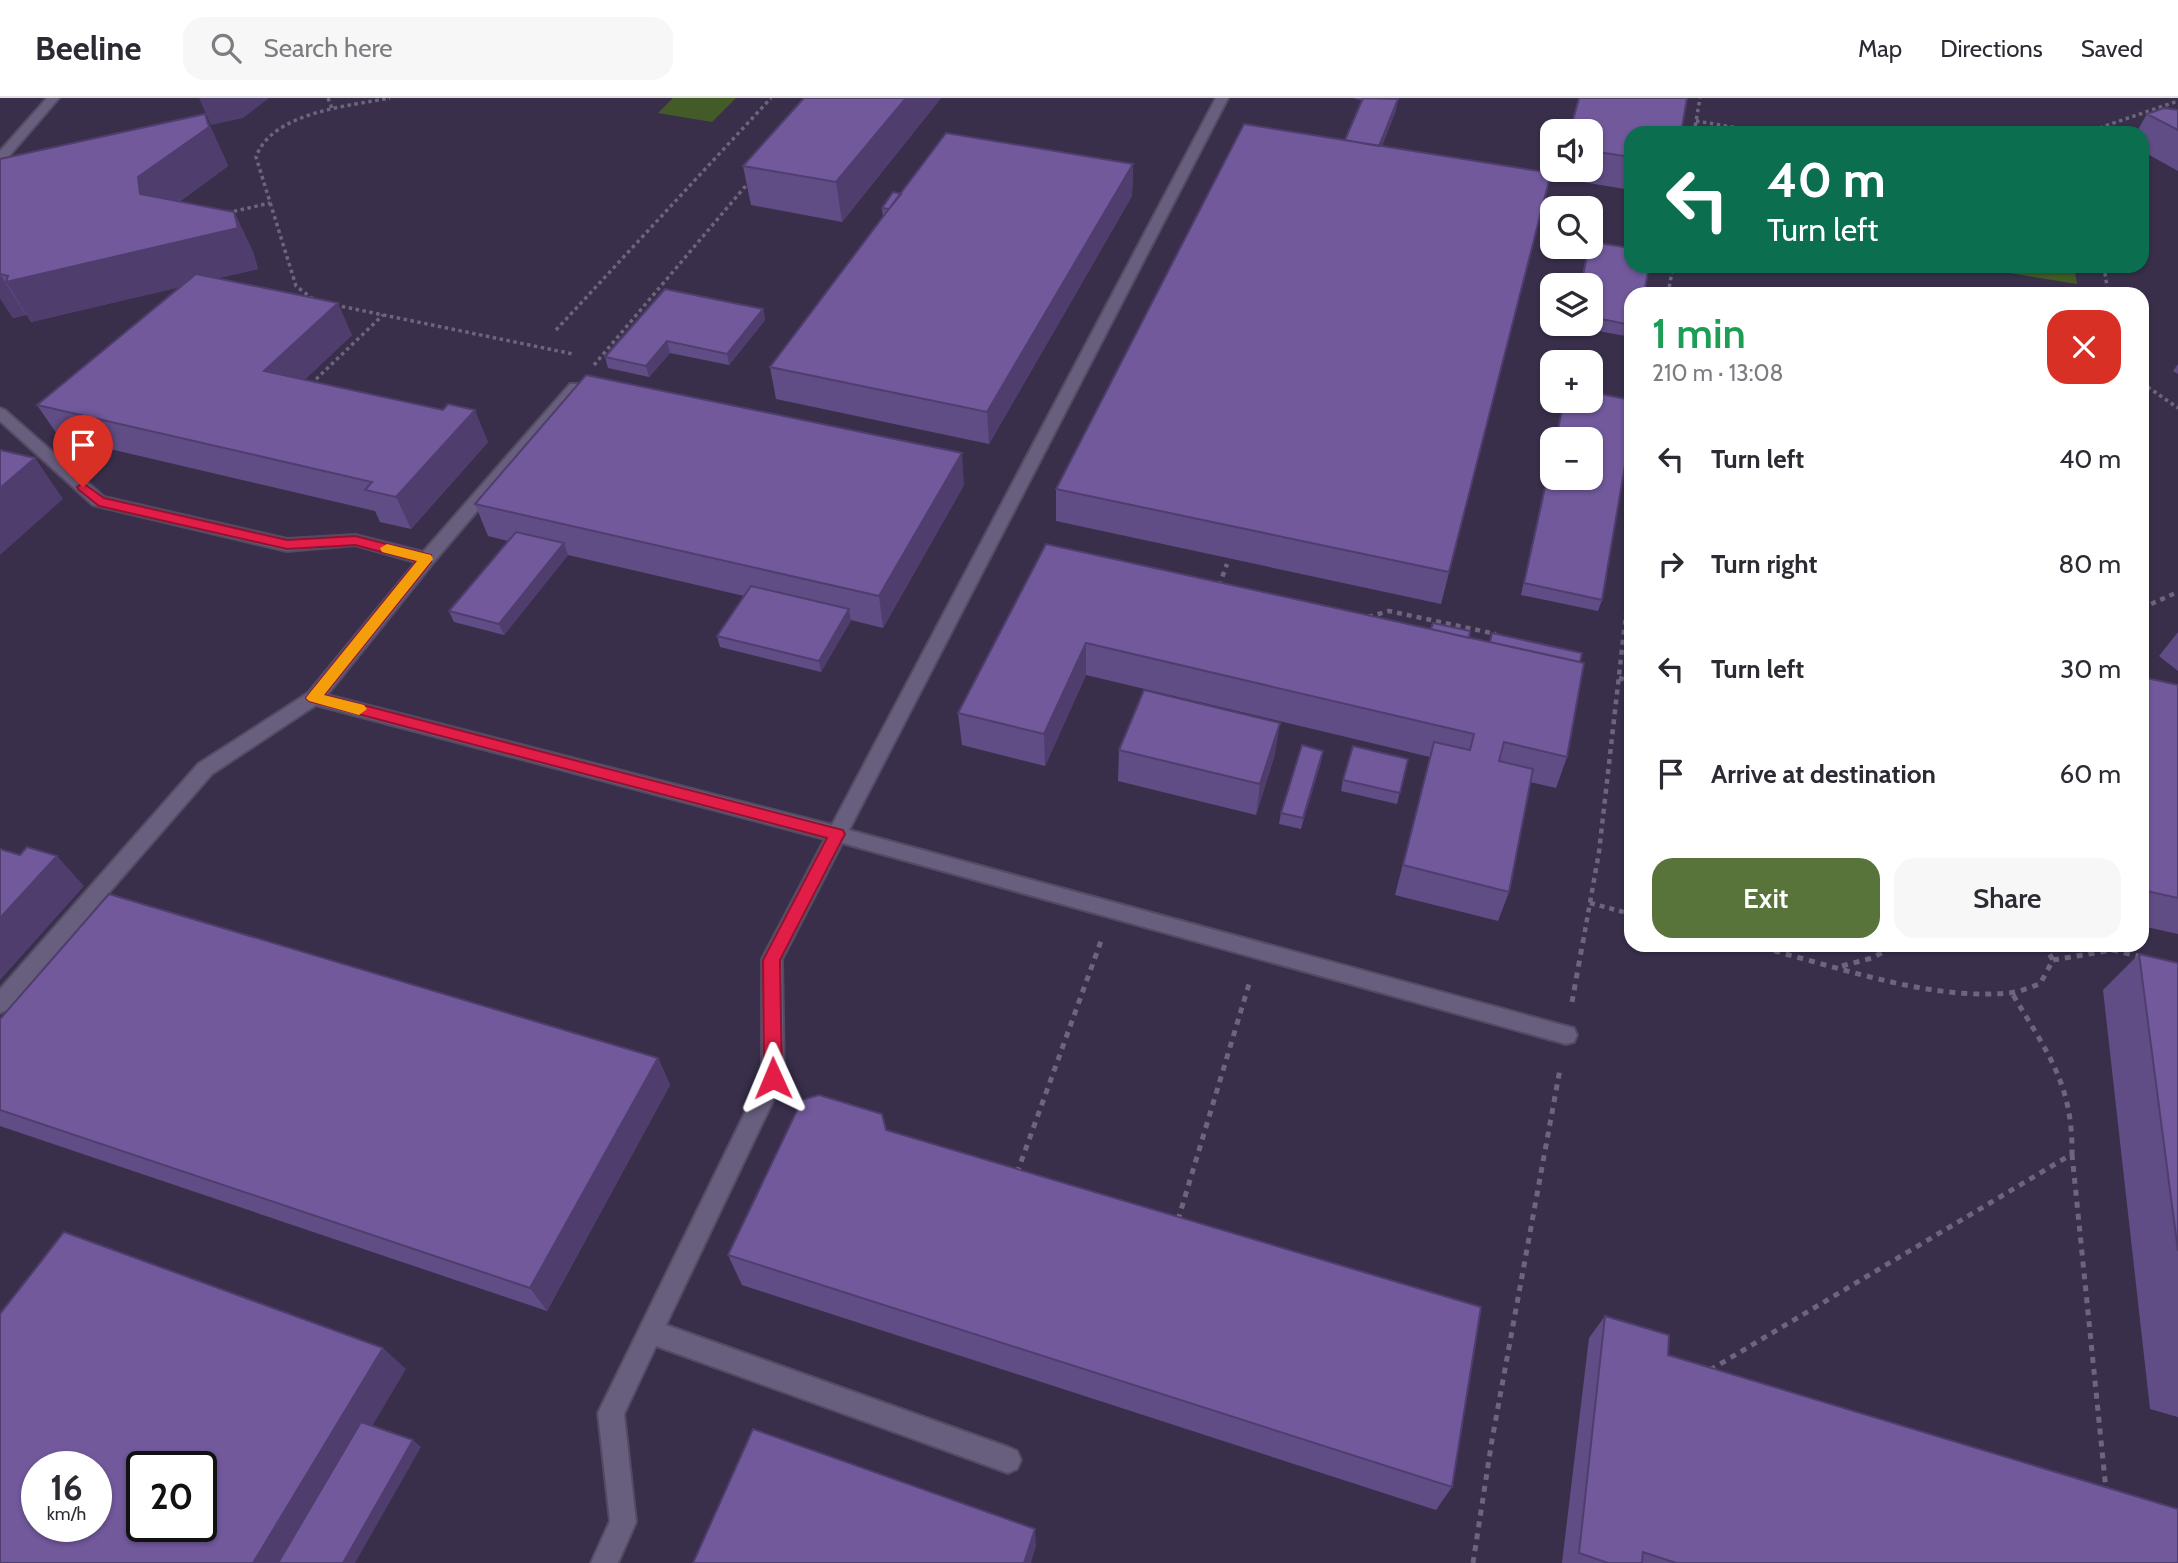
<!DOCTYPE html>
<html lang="en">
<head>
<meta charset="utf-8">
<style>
  :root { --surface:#fff; --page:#f7f7f7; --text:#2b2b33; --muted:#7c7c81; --line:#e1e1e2; --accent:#58743a }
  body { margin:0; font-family:Cabin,sans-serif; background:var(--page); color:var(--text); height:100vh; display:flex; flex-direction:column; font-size:26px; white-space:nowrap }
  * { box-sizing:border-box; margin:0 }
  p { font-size:23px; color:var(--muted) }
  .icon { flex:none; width:38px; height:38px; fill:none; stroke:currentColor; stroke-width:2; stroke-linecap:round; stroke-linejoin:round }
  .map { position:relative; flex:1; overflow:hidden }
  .panel { position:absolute; left:1624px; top:189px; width:525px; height:665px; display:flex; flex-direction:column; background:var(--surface); border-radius:21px; box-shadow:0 2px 5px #0004 }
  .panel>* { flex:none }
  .top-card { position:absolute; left:1624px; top:28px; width:525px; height:147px; border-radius:21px; box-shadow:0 2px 5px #0004; background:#0b6e4f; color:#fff; overflow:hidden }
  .controls { position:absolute; left:1540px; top:21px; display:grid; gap:14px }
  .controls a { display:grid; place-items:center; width:63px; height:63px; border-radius:14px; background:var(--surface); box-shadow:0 2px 5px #0004; font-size:35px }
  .speed { position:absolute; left:21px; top:1353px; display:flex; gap:14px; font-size:35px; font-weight:700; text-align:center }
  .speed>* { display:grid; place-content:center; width:91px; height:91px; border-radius:50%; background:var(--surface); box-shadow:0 2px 5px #0004; line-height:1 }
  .speed small { font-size:18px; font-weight:400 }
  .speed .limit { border:4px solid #111; border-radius:10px; background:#fff; color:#111 }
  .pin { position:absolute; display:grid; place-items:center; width:60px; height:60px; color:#fff; margin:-72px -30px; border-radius:50% 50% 50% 0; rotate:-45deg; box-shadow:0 0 7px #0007 }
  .pin .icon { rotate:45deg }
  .me { position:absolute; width:77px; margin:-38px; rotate:359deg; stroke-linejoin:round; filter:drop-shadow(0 0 5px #0008) }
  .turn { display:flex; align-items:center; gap:24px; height:147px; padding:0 28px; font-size:32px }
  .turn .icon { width:91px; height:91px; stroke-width:2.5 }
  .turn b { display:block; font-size:49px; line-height:60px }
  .round { display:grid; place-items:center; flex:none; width:74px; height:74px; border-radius:21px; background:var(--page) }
  .headline { display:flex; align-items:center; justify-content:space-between; height:119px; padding:0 28px }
  h1 { font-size:42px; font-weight:600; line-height:52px; color:#1e9e55 }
  .button { display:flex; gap:14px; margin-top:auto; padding:14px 28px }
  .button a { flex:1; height:80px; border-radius:21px; background:var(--accent); color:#fff; font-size:28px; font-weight:600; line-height:80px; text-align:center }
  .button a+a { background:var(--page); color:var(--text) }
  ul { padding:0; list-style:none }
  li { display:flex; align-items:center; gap:21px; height:105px; padding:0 28px }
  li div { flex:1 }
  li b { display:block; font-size:26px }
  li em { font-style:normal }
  header { display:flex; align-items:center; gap:42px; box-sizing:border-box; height:98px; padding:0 35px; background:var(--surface); border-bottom:2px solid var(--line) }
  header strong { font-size:33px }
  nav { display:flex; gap:38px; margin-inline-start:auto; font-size:24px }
  .search { width:490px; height:63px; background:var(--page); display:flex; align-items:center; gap:18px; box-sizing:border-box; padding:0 24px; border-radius:21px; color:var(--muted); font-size:26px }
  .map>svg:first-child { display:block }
  .green { fill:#435c27 }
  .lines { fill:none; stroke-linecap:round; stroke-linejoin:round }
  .service-casing { stroke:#534b63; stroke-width:4 }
  .path-far2 { stroke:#6d657e; stroke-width:3.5; stroke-dasharray:3.5 3.5; stroke-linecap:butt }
  .path-far1 { stroke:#6d657e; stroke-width:4.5; stroke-dasharray:5 5; stroke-linecap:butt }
  .path { stroke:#6d657e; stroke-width:5; stroke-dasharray:6 6; stroke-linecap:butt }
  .service { fill:#685e7d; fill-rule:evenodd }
  .wall { fill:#614d86 }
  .shaded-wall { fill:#4f3e6d }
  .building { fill:#71599c; stroke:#4f3e6d; stroke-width:2; fill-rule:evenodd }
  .route { fill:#e11d48; stroke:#92132f; stroke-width:2 }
  .slow { fill:#f59e0b }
</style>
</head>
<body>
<header>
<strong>Beeline</strong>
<div class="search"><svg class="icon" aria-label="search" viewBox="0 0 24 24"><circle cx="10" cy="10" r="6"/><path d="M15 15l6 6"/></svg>Search here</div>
<nav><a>Map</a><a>Directions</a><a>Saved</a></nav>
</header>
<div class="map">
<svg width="2178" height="1465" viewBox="0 0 2178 1465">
  <rect width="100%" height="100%" fill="#392f4b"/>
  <path class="green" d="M673,0H736L712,24L658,15Z
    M1985,168H2074L2077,186L1985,171Z"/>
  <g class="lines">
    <defs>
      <path id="service" d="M47,0H59L4,64L0,65V53Z
        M1216,0H1228L849,732L1566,928L1574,930L1577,937L1574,944L1566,946L842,745L782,861L784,980L666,1227L1008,1349L1017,1353L1021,1362L1017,1371L1008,1375L656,1248L624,1316L636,1424L618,1465H591L610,1423L598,1315L762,980V861L825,741L316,607L212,676L7,912L0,915V891L198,666L308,595L416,464L355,447L287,453L93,407L0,323V310L5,312L104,399L287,441L355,437L423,454L570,286H580L582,289L580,292L433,465L327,597L832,727Z"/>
    </defs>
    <use href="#service" class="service-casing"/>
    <path class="path-far2" d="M328,0L333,13
      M1696,23L1769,35
      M1694,35L1700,0
      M2094,35L2102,29L2178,3
      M227,115L270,105
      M2104,168L2108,196
      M1668,196L1673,168
      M313,201L296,188L256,59C272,14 349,8 390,0
      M335,207L573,256
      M556,232L771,0
      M594,267L749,84
      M2142,285L2178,310
      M311,286L383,217"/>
    <path class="path-far1" d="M1219,488L1227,466
      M2142,510L2178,494
      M1368,519L1389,513L1496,536
      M1619,580L1631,583
      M1590,805L1631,816
      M1583,844L1599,754L1631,472"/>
    <path class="path" d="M1751,847C1831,866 1926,903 2009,895C2020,894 2030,889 2040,886L2053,862L2044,847
      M2053,862L2112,852L2143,859
      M1842,868L1872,860L1896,847
      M1572,904L1583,843
      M2072,1056L2106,1392
      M1017,1075L1101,843
      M1178,1122L1249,886
      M1710,1272L2072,1056C2073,985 2046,953 2012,895
      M1473,1465L1492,1342L1560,971"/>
    <use href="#service" class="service"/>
  </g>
  <path class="wall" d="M804,0H941L842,124L751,107L743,68Z
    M1352,0H1390L1398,1L1396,12L1382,48L1551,75L1441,506L1056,423V391L1345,42L1362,2Z
    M2178,12V73L2142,53V35H2136L2147,16Z
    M1591,33L1631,35V92L1558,80L1560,72H1591Z
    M223,56L228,68L179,104L234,114L253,154L258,171L217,180L352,237L304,282L488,344L411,431L380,424L375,413L59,339L37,307L179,189L31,224L27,217H26L13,220L0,200V61Z
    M1133,66L1132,98L989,346L776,301L770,269L883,119L882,110L901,96Z
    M1588,149L1631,196V239L1571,228L1572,226H1591V187H1580Z
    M763,211L765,222L729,267L670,255L649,279L608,270L605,259Z
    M2178,266V276L2173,273Z
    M1564,303H1591L1602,502L1598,513L1521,497L1552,354V380L1591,341H1555Z
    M964,387L883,530L851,522L821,574L720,549L717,538L744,498L568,457L504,537L454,524L449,513L508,443L488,438L475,406Z
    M1046,446L1469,540L1567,659L1556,690L1530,684L1509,794L1498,823L1395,797L1430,659L1086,577L1045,668L962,647L958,615Z
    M2178,534V573L2159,558Z
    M2142,579L2178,587V836L2142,828Z
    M1119,652L1275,656L1256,717L1118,683Z
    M1408,661L1397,706L1341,693L1343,682Z
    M1321,664L1301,731L1279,726L1281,715Z
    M2139,856L2178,865V1319L2150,1311L2103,892Z
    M0,921L658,960L670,987L547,1213L0,1028Z
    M886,1032L1452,1389L1436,1412L742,1187L728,1157Z
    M1605,1218L1668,1257L2178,1465H1562L1589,1240Z"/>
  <path class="shaded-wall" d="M199,0H269L243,20L211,27Z
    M906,0H941L842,124L836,84Z
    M1398,1L1396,12L1374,68L1376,57Z
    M205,16L223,56L228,68L159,118L140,96L138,79Z
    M1133,66L1132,98L989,346L987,314Z
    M234,114L253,154L258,171L31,224L6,184Z
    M0,176L26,217L13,220L0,200Z
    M338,205L352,237L280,305L264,273Z
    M763,211L765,222L729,267L727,256Z
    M667,243L670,255L649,279L646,268Z
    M475,312L488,344L411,431L396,399Z
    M962,355L964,387L883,530L879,498Z
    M35,360L63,401L0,457V390Z
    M564,445L568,457L504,537L499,526Z
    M849,511L851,523L821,574L819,563Z
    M1086,545V577L1045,668L1044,636Z
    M1280,625L1275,656L1256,717L1260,686Z
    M1323,653L1321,664L1301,731L1303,720Z
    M57,758L84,788L0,882V820Z
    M658,960L670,987L547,1213L530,1190Z
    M383,1250L406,1271L291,1465H253Z
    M413,1342L421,1349L355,1465H343Z
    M1035,1431L1036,1448L1031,1465H1024Z"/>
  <path class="building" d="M804,0H906L836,84L743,68Z
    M1363,0L1398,1L1379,48L1345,42Z
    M1579,0H1687L1681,35H1631V59L1591,53V33H1570Z
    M2164,10L2178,12V32L2147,16Z
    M205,16L209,29L138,79L140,96L234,114L238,130L6,184L8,178L0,176V61Z
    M1244,26L1551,75L1449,474L1056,391Z
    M946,35L1133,66L987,314L770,269Z
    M893,94L901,96L889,111L882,110Z
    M1591,144L1631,150V168H1649L1644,196H1631V227L1591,219V187H1581L1589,149H1591Z
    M196,176L338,205L264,273L443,312L448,306L475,312L396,399L365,392L372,384L37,307Z
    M665,191L763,211L727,256L667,243L646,268L605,259Z
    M586,277L962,355L879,498L475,406Z
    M1591,294L1631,302V332L1602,502L1524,485L1552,358V380H1591V341H1556L1564,303H1591Z
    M0,352L35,360L0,390Z
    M516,434L564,445L499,526L449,513Z
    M1046,446L1584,565L1567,659L1504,644L1499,663L1533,671L1509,794L1403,767L1434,644L1470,652L1474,636L1086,545L1044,636L958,615Z
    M751,488L849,511L819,563L717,538Z
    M1433,525L1470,533L1469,540L1431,531Z
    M1492,535L1582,555L1580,564L1490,544Z
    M2142,579L2178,587V800L2142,792Z
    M1144,592L1280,625L1260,686L1119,652Z
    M1302,647L1323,653L1303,720L1281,715Z
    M1353,648L1408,661L1400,695L1343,682Z
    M27,749L57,758L0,820V751L20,757Z
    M109,796L658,960L530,1190L0,1012V921Z
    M2139,856L2178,865V1153Z
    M819,997L882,1016L886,1032L1481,1209L1452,1389L728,1157L802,1002Z
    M64,1134L383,1250L253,1465H0V1216ZM37,1368H96V1428H37ZM142,1368H201V1428H142Z
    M1605,1218L1669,1237L1668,1257L2178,1411V1465H1676L1643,1454L1642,1465H1608L1579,1455Z
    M361,1324L413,1342L343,1465H278Z
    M753,1331L1035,1431L1024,1465H693Z"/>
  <path class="route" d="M83,385L104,400L287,442L355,438L431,457V464L324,597L843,732L845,736L780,862L782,980L779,985L773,988L767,985L764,980L763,862L827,740L309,603L306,600L309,596L417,463L355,447L287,451L99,408L79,392L77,389Z"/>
  <path class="slow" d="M387,446L431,457L433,461L324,597L364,607L367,611L359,617L309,603L306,600L309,596L417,463L382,454L380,450Z"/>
</svg>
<div class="controls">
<a><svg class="icon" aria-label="sound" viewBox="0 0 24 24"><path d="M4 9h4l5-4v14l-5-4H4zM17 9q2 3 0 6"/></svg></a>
<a><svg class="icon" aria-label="search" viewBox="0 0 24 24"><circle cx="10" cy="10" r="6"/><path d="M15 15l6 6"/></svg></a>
<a><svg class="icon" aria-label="layers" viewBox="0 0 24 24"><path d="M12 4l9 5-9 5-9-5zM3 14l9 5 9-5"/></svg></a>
<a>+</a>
<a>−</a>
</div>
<div class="speed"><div>16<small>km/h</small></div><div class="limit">20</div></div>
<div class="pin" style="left:83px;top:389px;background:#d93025"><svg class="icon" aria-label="arrive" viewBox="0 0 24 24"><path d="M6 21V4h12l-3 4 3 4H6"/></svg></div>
<svg class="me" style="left:773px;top:980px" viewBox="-20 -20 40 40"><path d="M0-17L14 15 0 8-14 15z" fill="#e11d48" stroke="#fff" stroke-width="4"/></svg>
<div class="top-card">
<div class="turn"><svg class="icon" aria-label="left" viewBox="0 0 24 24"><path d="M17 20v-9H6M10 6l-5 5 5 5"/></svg><div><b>40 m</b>Turn left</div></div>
</div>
<section class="panel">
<div class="headline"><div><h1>1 min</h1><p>210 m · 13:08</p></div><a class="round" style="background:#d93025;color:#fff"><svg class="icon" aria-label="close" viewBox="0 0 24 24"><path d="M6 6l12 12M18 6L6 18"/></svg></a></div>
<ul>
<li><svg class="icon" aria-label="left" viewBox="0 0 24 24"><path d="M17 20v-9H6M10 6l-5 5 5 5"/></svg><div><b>Turn left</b></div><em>40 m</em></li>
<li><svg class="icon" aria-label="right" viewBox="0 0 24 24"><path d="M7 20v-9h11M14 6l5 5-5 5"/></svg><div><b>Turn right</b></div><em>80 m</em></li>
<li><svg class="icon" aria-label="left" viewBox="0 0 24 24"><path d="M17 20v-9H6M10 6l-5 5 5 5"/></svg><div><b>Turn left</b></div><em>30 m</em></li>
<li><svg class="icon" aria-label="arrive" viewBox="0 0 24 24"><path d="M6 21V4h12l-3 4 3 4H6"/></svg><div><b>Arrive at destination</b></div><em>60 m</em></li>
</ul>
<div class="button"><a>Exit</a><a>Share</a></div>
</section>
</div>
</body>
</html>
